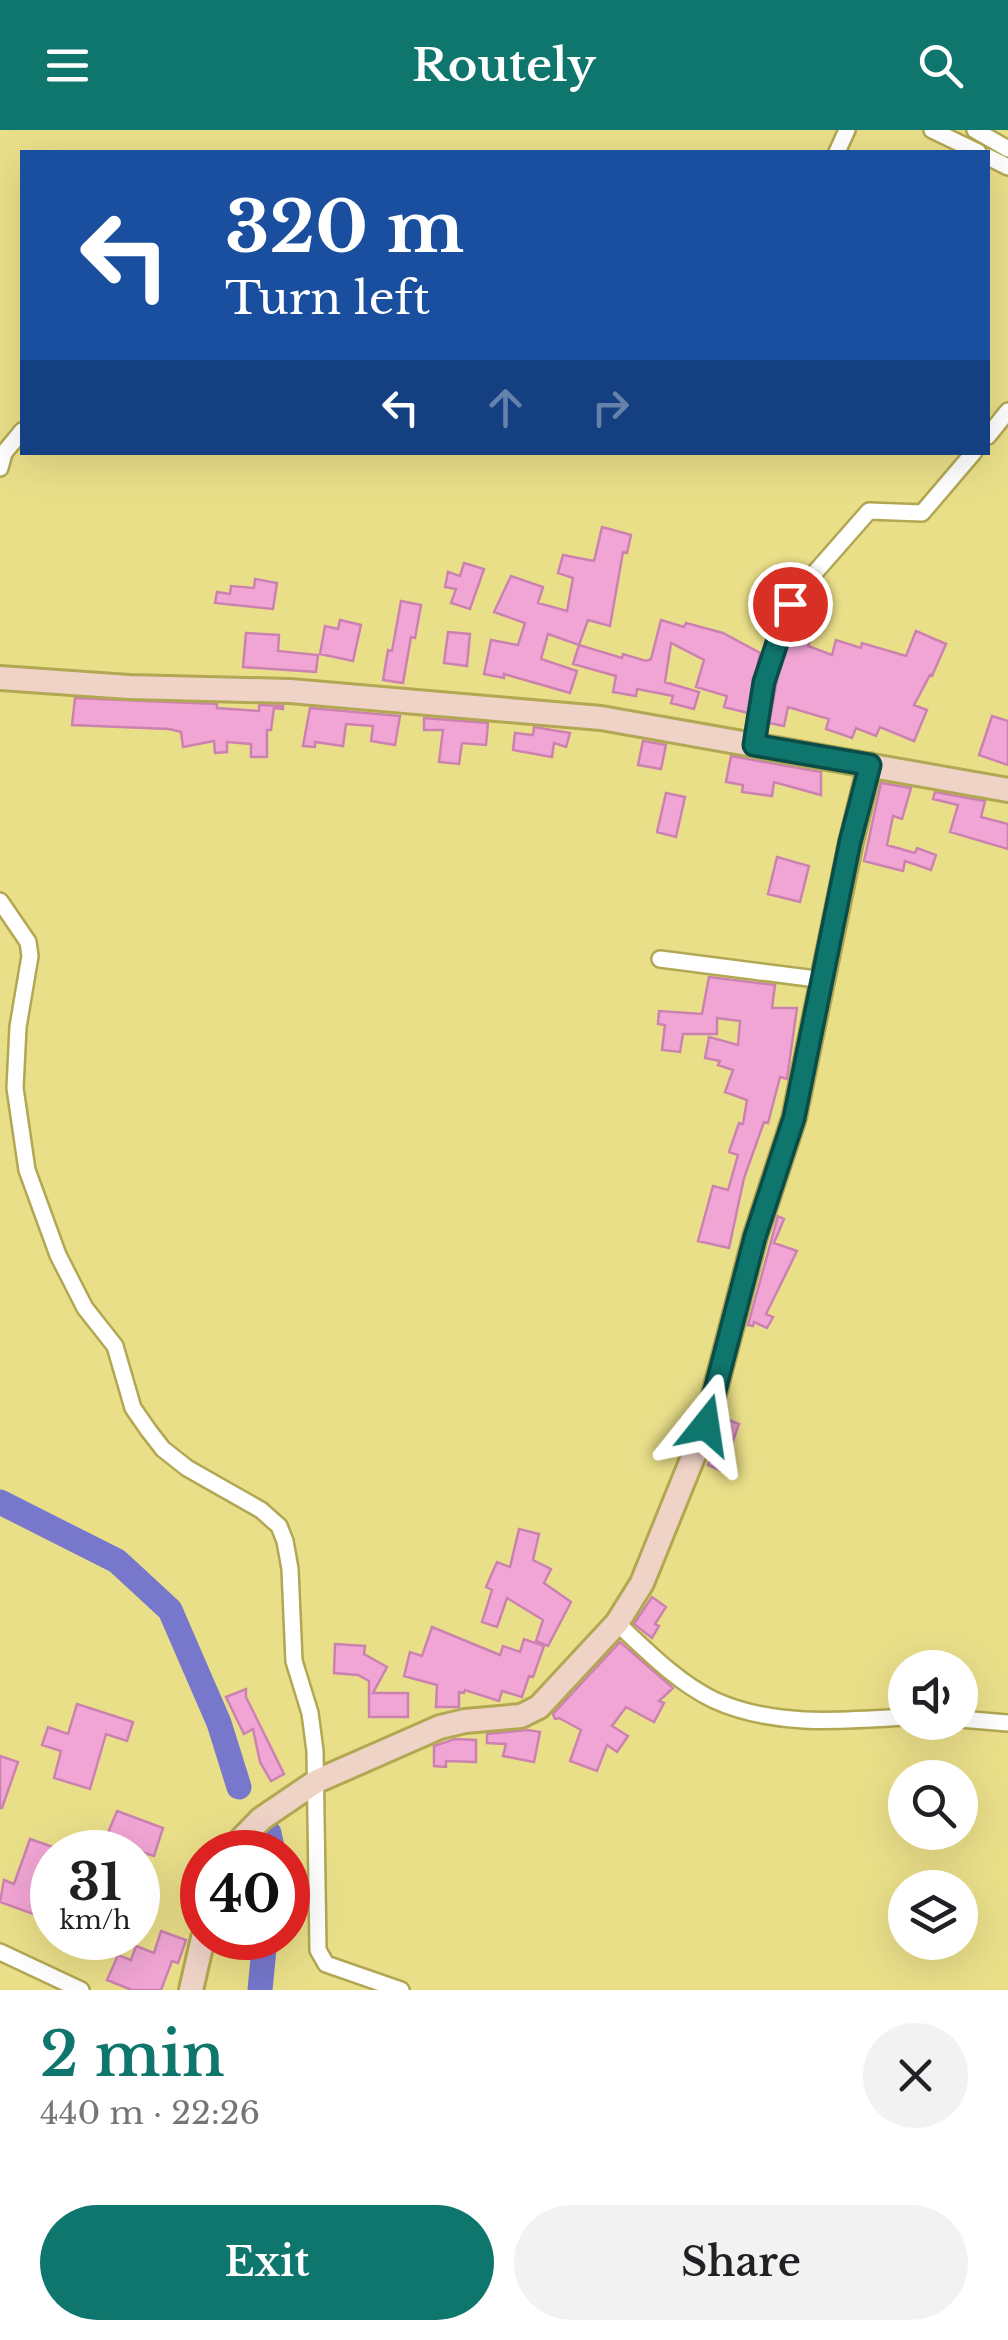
<!DOCTYPE html>
<html lang="en">
<head>
<meta charset="utf-8">
<style>
  :root { --surface:#fff; --page:#f2f2f2; --text:#202124; --muted:#757577; --accent:#0f766e }
  body { margin:0; font-family:"Libre Baskerville",serif; background:var(--page); color:var(--text); height:100vh; display:flex; flex-direction:column; font-size:38px; white-space:nowrap }
  * { box-sizing:border-box; margin:0 }
  p { font-size:32px; color:var(--muted) }
  .icon { flex:none; width:55px; height:55px; fill:none; stroke:currentColor; stroke-width:2; stroke-linecap:round; stroke-linejoin:round }
  .map { position:relative; height:1860px; overflow:hidden }
  .sheet { display:flex; flex-direction:column; background:var(--surface); flex:1 }
  .sheet>* { flex:none }
  .hud { position:absolute; left:20px; top:20px; width:970px; height:305px; border-radius:0px; box-shadow:0 10px 40px #0002; background:#1a4fa0; color:#fff; overflow:hidden }
  .controls { position:absolute; left:888px; top:1520px; display:grid; gap:20px }
  .controls a { display:grid; place-items:center; width:90px; height:90px; border-radius:50%; background:var(--surface); box-shadow:0 10px 40px #0002; font-size:50px }
  .speed { position:absolute; left:30px; top:1700px; display:flex; gap:20px; font-size:50px; font-weight:700; text-align:center }
  .speed>* { display:grid; place-content:center; width:130px; height:130px; border-radius:50%; background:var(--surface); box-shadow:0 10px 40px #0002; line-height:1 }
  .speed small { font-size:25px; font-weight:400 }
  .speed .limit { border:15px solid #d22; background:#fff; color:#111 }
  .pin { position:absolute; display:grid; place-items:center; width:85px; height:85px; color:#fff; margin:-42px; border:5px solid #fff; border-radius:50%; box-shadow:0 2px 10px #0007 }
  .me { position:absolute; width:110px; margin:-55px; rotate:15deg; stroke-linejoin:round; filter:drop-shadow(0 0 8px #0008) }
  .turn { display:flex; align-items:center; gap:35px; height:210px; padding:0 40px; font-size:45px }
  .turn .icon { width:130px; height:130px; stroke-width:2.5 }
  .turn b { display:block; font-size:70px; line-height:85px }
  .lanes { display:flex; align-items:center; height:95px; padding:0 40px; background:#0003; justify-content:center; gap:50px; direction:ltr }
  .lanes .off { opacity:.35 }
  .round { display:grid; place-items:center; flex:none; width:105px; height:105px; border-radius:52px; background:var(--page) }
  .head { display:flex; align-items:center; justify-content:space-between; height:170px; padding:0 40px }
  h1 { font-size:60px; font-weight:600; line-height:75px; color:var(--accent) }
  .action { display:flex; gap:20px; margin-top:auto; padding:20px 40px }
  .action a { flex:1; height:115px; border-radius:60px; background:var(--accent); color:#fff; font-size:40px; font-weight:600; line-height:115px; text-align:center }
  .action a+a { background:var(--page); color:var(--text) }
  header { display:flex; justify-content:space-between; align-items:center; height:130px; padding:0 40px; background:var(--accent); color:#fff; font-size:45px; font-weight:600 }
  .map>svg:first-child { display:block }
  .lines { fill:none; stroke-linecap:round; stroke-linejoin:round }
  .river { stroke:#77c; stroke-width:25 }
  .building { fill:#f1a5d4; stroke:#cc82b1; stroke-width:2.5 }
  .street-casing { stroke:#b2a752; stroke-width:20 }
  .secondary-casing { stroke:#b2a752; stroke-width:28 }
  .street { stroke:#fff; stroke-width:15 }
  .secondary { stroke:#f0d3c7; stroke-width:22 }
  .route-casing { stroke:#0a4d48; stroke-width:25 }
  .route { stroke:#0f766e; stroke-width:18 }
</style>
</head>
<body>
<header><svg class="icon" aria-label="menu" viewBox="0 0 24 24"><path d="M4 6h16M4 12h16M4 18h16"/></svg>Routely<svg class="icon" aria-label="search" viewBox="0 0 24 24"><circle cx="10" cy="10" r="6"/><path d="M15 15l6 6"/></svg></header>
<div class="map">
<svg width="1008" height="1860" viewBox="0 0 1008 1860">
  <rect width="100%" height="100%" fill="#eadf89"/>
  <g class="lines">
    <path class="river" d="M0,1372L117,1431L170,1480L219,1593L239,1657
      M269,1703L273,1722
      M260,1860L265,1808"/>
  </g>
  <path class="building" d="M602,397L631,405L627,423L623,422L610,496L588,490L579,515L548,504L541,529L577,541L570,563L504,544V548L484,544L491,510L518,515L525,493L494,482L511,446L543,457L538,473L567,481L573,448L558,443L563,425L594,431Z
    M464,433L484,439L470,479L451,473L456,459L445,457L448,442L460,446Z
    M255,449L277,453L273,479L215,473L217,462L230,464L231,456L254,458Z
    M401,471L421,475L415,508L411,507L403,553L383,550L388,520L392,521Z
    M340,490L361,495L353,531L320,524L325,496L338,499Z
    M661,490L684,497L686,493L723,503L760,523L748,583L724,577L727,566L696,557L704,530L671,513L665,552L699,562L694,579L671,573L673,566L637,559L636,566L613,562L616,546L573,534L579,515L622,528L623,524L646,531L651,529Z
    M791,501L811,508L808,516L832,525L836,510L861,518L862,513L906,526L916,501L946,514L932,546L930,545L914,575L927,580L914,611L880,597L876,606L856,598L852,608L826,599L829,589L788,577L784,596L769,593L779,539Z
    M448,502L470,504L467,536L444,533Z
    M246,503L279,505L278,521L318,525L316,542L243,537Z
    M75,568L217,574V578L259,581V575L283,576V579L274,578L271,600H267V627H251V614L227,612V622L215,623L214,611L183,617L181,602L169,599L72,595Z
    M310,578L400,586L395,615L371,611L373,596L346,594L343,616L315,612V617L303,616Z
    M992,586L1008,591V635L979,625Z
    M424,588L488,593L486,615L462,613L459,634L439,632L443,600H424Z
    M534,597L570,603L566,617L554,613L552,627L513,620L515,603L533,605Z
    M643,611L666,615L661,639L638,635Z
    M731,626L821,642V665L774,652L772,666L742,662L743,655L726,652Z
    M881,653L911,658L902,689L893,686L887,715L915,723L917,718L936,725L931,740L905,731L903,741L864,731Z
    M935,662L985,671L981,687L1008,694V719L950,702L958,675L933,669Z
    M666,663L685,667L676,707L657,702Z
    M777,727L809,736L800,772L768,764Z
    M709,847L775,855L772,878H797L787,949L780,947L768,993L764,992L744,1048L729,1118L698,1111L713,1056L728,1060L738,1025L729,1022L739,993L743,994L747,970L725,962L733,940L718,935L720,931L705,928L709,907L738,915L740,891L717,888V904H683L680,922L662,920L665,895L658,894L659,881L702,884Z
    M778,1086L784,1089L774,1113L797,1121L766,1184L773,1187L767,1198L754,1192L753,1196L748,1195Z
    M723,1288L739,1294L722,1341L708,1335Z
    M519,1399L539,1404L533,1430L551,1439L544,1453L571,1472L548,1516L536,1511L543,1490L507,1468L497,1497L482,1492L492,1460L486,1457L497,1432L510,1437Z
    M652,1467L666,1477L655,1494L659,1496L652,1508L634,1494Z
    M432,1497L500,1525L503,1516L520,1522L524,1509L544,1516L533,1547L529,1546L522,1567L502,1561L499,1571L465,1560L464,1563L459,1562V1577H436L437,1555L404,1546L410,1522L422,1526Z
    M620,1512L673,1558L659,1571L664,1573L654,1592L626,1577L612,1596L628,1606L617,1622L607,1615L597,1641L570,1631L581,1600L559,1588L555,1589L553,1584Z
    M335,1514L365,1516L364,1524L387,1537L373,1563H408V1587H369V1551L358,1545L334,1543Z
    M246,1559V1567L284,1644L271,1651L260,1632L253,1599L244,1604L226,1567Z
    M77,1574L133,1592L127,1611L106,1604L90,1659L54,1648L61,1621L42,1615L48,1597L68,1604Z
    M527,1600L540,1602L534,1632L503,1626L506,1614L487,1613V1604Z
    M455,1609L476,1610V1632L446,1631V1637L434,1636V1616Z
    M0,1626L18,1632L2,1678H0Z
    M117,1681L163,1698L154,1726L123,1716L120,1722H100Z
    M30,1709L53,1717L37,1763L43,1765L36,1785L0,1772L4,1750L14,1754Z
    M161,1801L186,1810L178,1833L172,1831L161,1860H132L107,1850L118,1825L131,1830L136,1816L154,1823Z"/>
  <g class="lines">
    <defs>
      <path id="street" d="M932,0L978,22
        M975,0L1008,19
        M837,22L847,0
        M988,27L1008,37
        M988,306L1008,281
        M0,338L4,323L22,301
        M754,615C762,565 769,506 797,463L869,381L922,383L974,322
        M0,771L28,812L30,826L18,897L15,958L27,1040L58,1125L85,1178L115,1216L133,1278L149,1301L163,1319L187,1338L261,1380L279,1396L285,1411L290,1439L294,1531L310,1583L315,1621L318,1820L326,1834L401,1860
        M660,829L824,850
        M617,1493C646,1520 678,1553 714,1570C773,1597 842,1591 905,1587
        M960,1589L1008,1593
        M0,1822L81,1860"/>
      <path id="secondary" d="M0,548L129,557L290,561L601,588L1008,660
        M229,1722L261,1689L317,1651L440,1597L465,1591L521,1586L539,1577L617,1493L642,1453L706,1295L755,1107L794,988L851,712L870,635
        M191,1860L203,1808"/>
    </defs>
    <use href="#street" class="street-casing"/>
    <use href="#secondary" class="secondary-casing"/>
    <use href="#street" class="street"/>
    <use href="#secondary" class="secondary"/>
  </g>
  <g class="lines">
    <defs>
      <path id="route" d="M706,1295L755,1107L794,988L850,712L870,635L754,615L764,552L790,474"/>
    </defs>
    <use href="#route" class="route-casing"/>
    <use href="#route" class="route"/>
  </g>
</svg>
<div class="controls">
<a><svg class="icon" aria-label="sound" viewBox="0 0 24 24"><path d="M4 9h4l5-4v14l-5-4H4zM17 9q2 3 0 6"/></svg></a>
<a><svg class="icon" aria-label="search" viewBox="0 0 24 24"><circle cx="10" cy="10" r="6"/><path d="M15 15l6 6"/></svg></a>
<a><svg class="icon" aria-label="layers" viewBox="0 0 24 24"><path d="M12 4l9 5-9 5-9-5zM3 14l9 5 9-5"/></svg></a>
</div>
<div class="speed"><div>31<small>km/h</small></div><div class="limit">40</div></div>
<div class="pin" style="left:790px;top:474px;background:#d93025"><svg class="icon" aria-label="arrive" viewBox="0 0 24 24"><path d="M6 21V4h12l-3 4 3 4H6"/></svg></div>
<svg class="me" style="left:706px;top:1295px" viewBox="-20 -20 40 40"><path d="M0-17L14 15 0 8-14 15z" fill="#0f766e" stroke="#fff" stroke-width="4"/></svg>
<div class="hud">
<div class="turn"><svg class="icon" aria-label="left" viewBox="0 0 24 24"><path d="M17 20v-9H6M10 6l-5 5 5 5"/></svg><div><b>320 m</b>Turn left</div></div>
<div class="lanes"><svg class="icon" aria-label="left" viewBox="0 0 24 24"><path d="M17 20v-9H6M10 6l-5 5 5 5"/></svg><svg class="icon off" aria-label="ahead" viewBox="0 0 24 24"><path d="M12 20V5M6 11l6-6 6 6"/></svg><svg class="icon off" aria-label="right" viewBox="0 0 24 24"><path d="M7 20v-9h11M14 6l5 5-5 5"/></svg></div>
</div>
</div>
<section class="sheet">
<div class="head"><div><h1>2 min</h1><p>440 m · 22:26</p></div><a class="round"><svg class="icon" aria-label="close" viewBox="0 0 24 24"><path d="M6 6l12 12M18 6L6 18"/></svg></a></div>
<div class="action"><a>Exit</a><a>Share</a></div>
</section>
</body>
</html>
